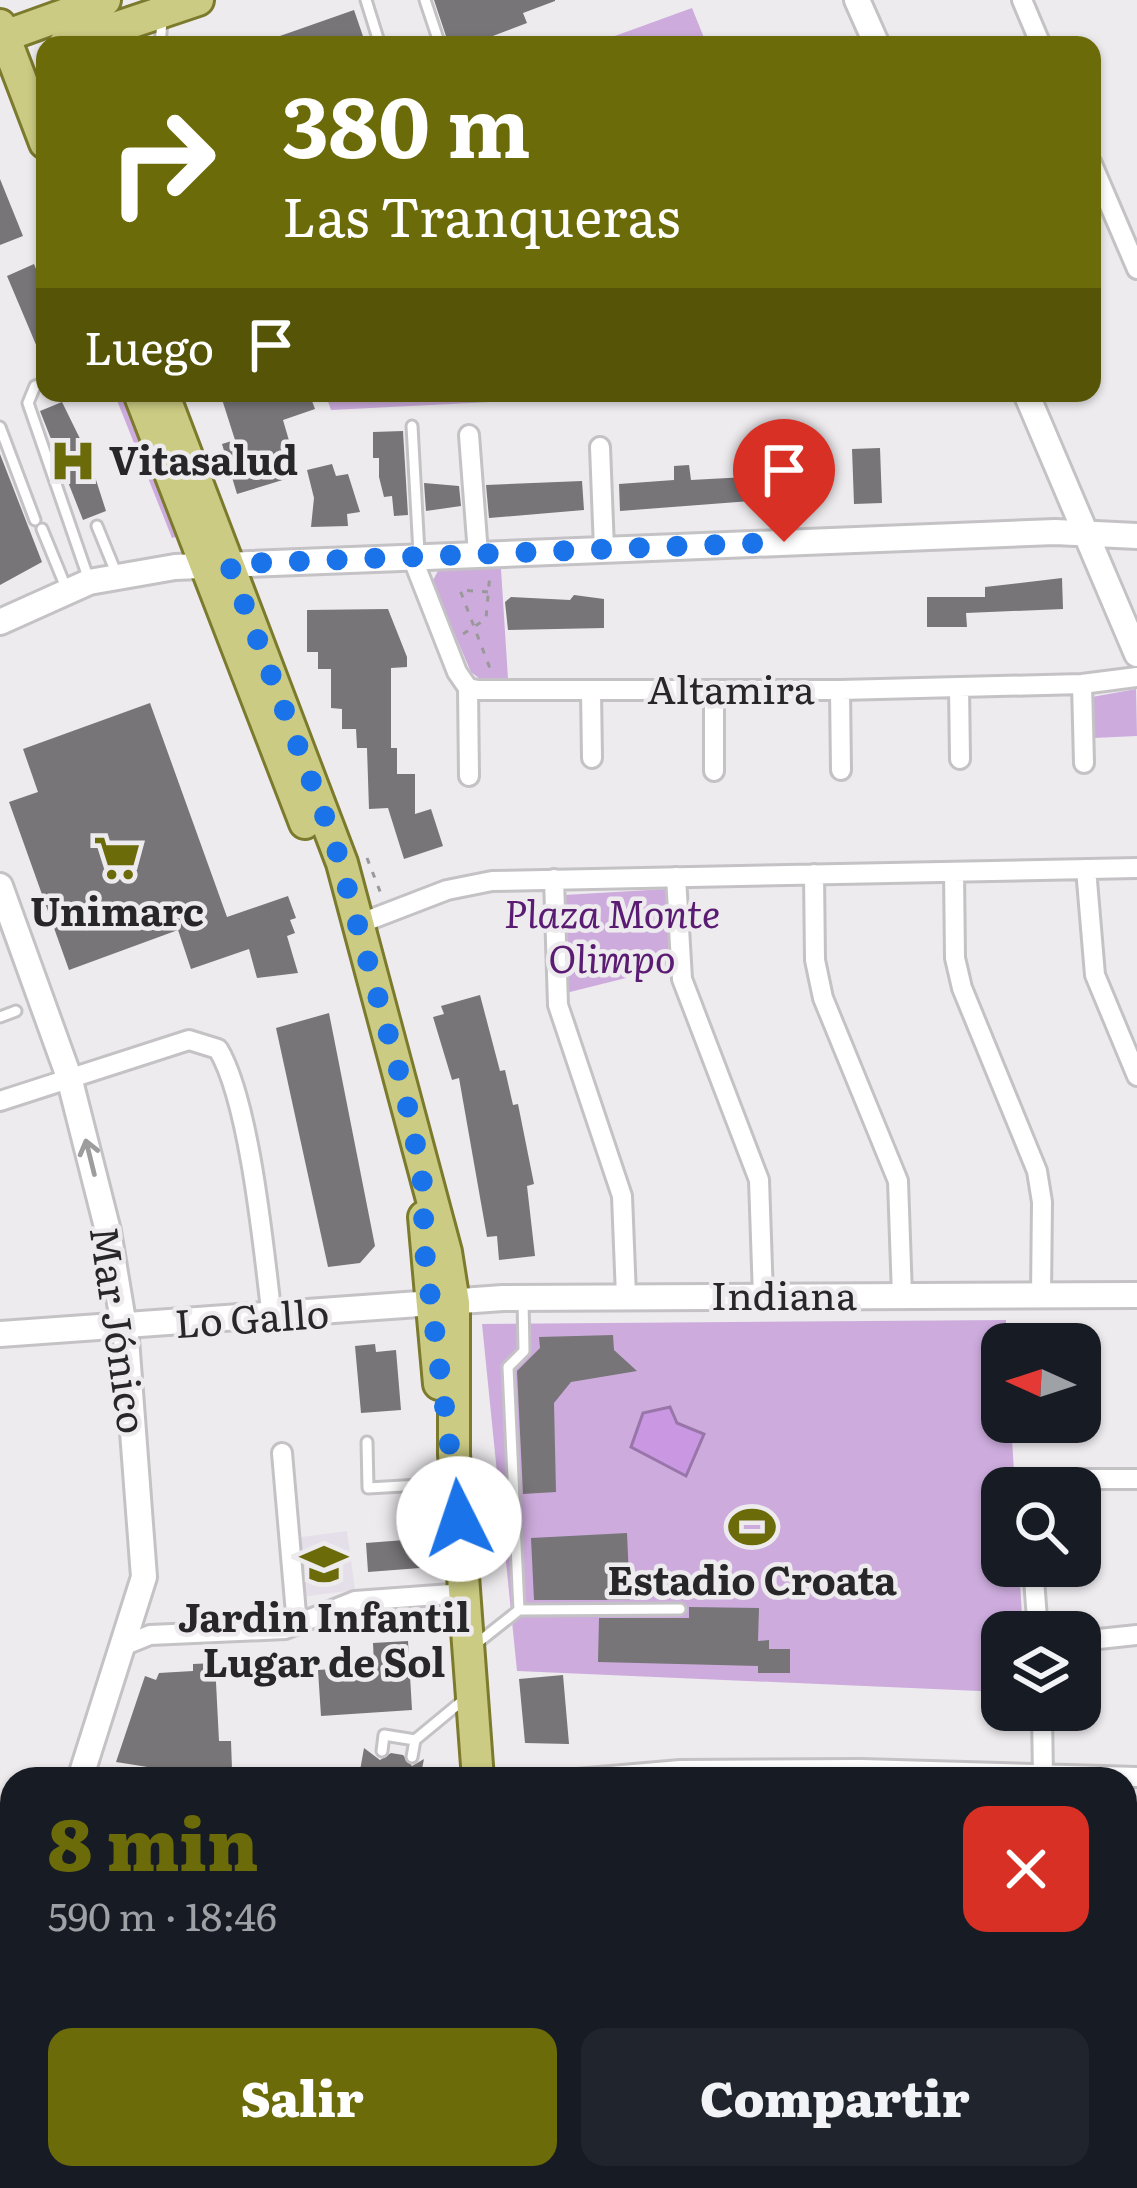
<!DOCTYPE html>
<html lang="es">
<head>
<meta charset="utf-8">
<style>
  :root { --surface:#171b24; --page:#20242c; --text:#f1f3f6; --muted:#9ea1a6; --accent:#6c6b09 }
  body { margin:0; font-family:Literata,serif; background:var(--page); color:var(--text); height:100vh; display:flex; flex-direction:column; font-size:45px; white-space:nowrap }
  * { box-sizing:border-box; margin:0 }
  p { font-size:39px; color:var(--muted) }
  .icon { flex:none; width:66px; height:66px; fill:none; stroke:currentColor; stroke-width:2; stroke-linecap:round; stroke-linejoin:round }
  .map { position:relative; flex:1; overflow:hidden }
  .sheet { position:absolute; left:0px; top:1767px; width:1137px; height:423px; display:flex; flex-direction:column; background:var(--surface); border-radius:36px 36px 0 0; box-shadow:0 3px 9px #0004 }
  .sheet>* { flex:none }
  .guide { position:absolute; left:36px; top:36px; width:1065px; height:366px; border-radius:24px; box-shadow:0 3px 9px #0004; background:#6c6b09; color:#fff; overflow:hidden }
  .needle { width:78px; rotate:273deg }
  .fabs { position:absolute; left:981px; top:1323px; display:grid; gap:24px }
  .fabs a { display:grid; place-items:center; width:120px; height:120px; border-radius:24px; background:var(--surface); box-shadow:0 3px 9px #0004; font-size:60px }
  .pin { position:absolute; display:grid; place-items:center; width:102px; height:102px; color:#fff; margin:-123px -51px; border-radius:50% 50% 50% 0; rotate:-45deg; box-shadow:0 0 12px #0007 }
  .pin .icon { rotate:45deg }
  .me { position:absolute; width:132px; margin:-66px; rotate:356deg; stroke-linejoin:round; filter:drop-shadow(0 0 9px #0008) }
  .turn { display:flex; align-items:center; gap:42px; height:252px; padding:0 48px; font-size:54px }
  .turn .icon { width:156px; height:156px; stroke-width:2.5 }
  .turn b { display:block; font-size:84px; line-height:102px }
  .then { display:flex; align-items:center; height:114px; padding:0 48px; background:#0003; gap:24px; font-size:45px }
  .round { display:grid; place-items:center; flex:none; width:126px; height:126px; border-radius:24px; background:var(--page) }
  .summary { display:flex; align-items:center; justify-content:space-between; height:204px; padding:0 48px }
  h1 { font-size:72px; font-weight:800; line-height:90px; color:var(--accent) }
  .cta { display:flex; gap:24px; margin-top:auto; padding:24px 48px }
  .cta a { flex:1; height:138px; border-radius:24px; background:var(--accent); color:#fff; font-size:48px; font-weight:800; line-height:138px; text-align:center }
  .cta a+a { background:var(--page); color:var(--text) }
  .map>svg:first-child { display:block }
  .built { fill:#e5dfe9 }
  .green { fill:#cdacdd }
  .water { fill:#ca98e2; stroke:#9976aa; stroke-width:3 }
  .building { fill:#777578 }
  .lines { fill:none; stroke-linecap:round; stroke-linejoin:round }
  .service-casing { stroke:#c4c2c5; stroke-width:15 }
  .minor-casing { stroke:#c4c2c5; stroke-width:24 }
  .tertiary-casing { stroke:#c4c2c5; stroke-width:30 }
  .primary-casing { stroke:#7c7a2d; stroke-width:36 }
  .path { stroke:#9a989b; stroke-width:3; stroke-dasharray:6 9; stroke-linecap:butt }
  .service { stroke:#fff; stroke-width:9 }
  .minor { stroke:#fff; stroke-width:18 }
  .tertiary { stroke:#fff; stroke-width:24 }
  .primary { stroke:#cbcb83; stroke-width:30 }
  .oneway { stroke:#9e9d9e }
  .route { stroke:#1a73e8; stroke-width:21; stroke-dasharray:0 37.8 }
  .labels { text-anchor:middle; stroke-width:9; stroke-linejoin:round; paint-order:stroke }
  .poi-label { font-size:39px; font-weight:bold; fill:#272628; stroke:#edebee }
  .street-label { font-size:39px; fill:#272628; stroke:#edebee }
  .park-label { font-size:39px; font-style:italic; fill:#5a1b72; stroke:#edebee }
</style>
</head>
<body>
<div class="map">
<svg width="1137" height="2188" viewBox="0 0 1137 2188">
  <rect width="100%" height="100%" fill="#edebee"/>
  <path class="built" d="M347,1531L355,1590L301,1597L294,1538Z"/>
  <path class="green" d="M692,8L707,45H590Z
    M114,393H123L179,536L172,538Z
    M325,393H670L331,410Z
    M439,569H501L508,679H480L471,672L432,582Z
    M1136,689L1137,736L1094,738L1092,697Z
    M666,889L670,967L566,993L564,895Z
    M1006,1320L1002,1422H1011L1015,1488H1002V1566H1019L1023,1632H1002V1692L517,1671L482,1324Z
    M1100,1499L1098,1564L1080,1563V1501Z"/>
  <path class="water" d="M670,1407L677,1423L704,1434L686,1476L631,1447L643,1413Z"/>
  <path class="building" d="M434,0H555V1L523,13L527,23L469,45H449Z
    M354,10L366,45H260V43Z
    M0,179L23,236L0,245Z
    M34,264L45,291V366L7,276Z
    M220,393H309L315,409L283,420L299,475L237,494L222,444L235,440Z
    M62,402L88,455L106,511L83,520L40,411Z
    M403,431L408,515L394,516L392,496L384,497L379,477V458H373V432Z
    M880,448L882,503L854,504L852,449Z
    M0,454L42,562L0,585Z
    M775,463L776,499L620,511L619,484L674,480V466L689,465L691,480L746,477V464Z
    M332,464L336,476L348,474L360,512L347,514L348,526L311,527L314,498L307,470Z
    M582,481L584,510L489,518L486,485Z
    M424,483L459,486L461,506L426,511Z
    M1062,578L1063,609L966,613L967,627H927V597H985V587Z
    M574,595L604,599V628L508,630L505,602L511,597L570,600Z
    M388,609L407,657V667L391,668V748H397V774H415V814L431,809L443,846L404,859L388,808L369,809L367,748H357L356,729H342V709L331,708V669H318V652H307V610Z
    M150,703L227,917L288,896L296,918L290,920L295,933L287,936L298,973L257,978L249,949L191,969L178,930L69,970L9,802L38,792L23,749Z
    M480,995L500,1071L505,1070L513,1105L518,1104L534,1184L527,1186L535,1256L499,1260L497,1236L487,1237L459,1078L452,1080L433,1017L444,1014L441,1006Z
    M329,1013L375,1246L360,1263L328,1267L276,1028Z
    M613,1335L614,1350L637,1371L571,1382L554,1403L556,1492L523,1494L517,1371L540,1348L539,1337Z
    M375,1344L376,1352L396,1350L401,1410L361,1413L355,1346Z
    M627,1533L630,1600H534L531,1538Z
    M418,1539L420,1568L368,1572L366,1543Z
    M689,1607L759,1608L758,1641L769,1640V1649H790V1673H758V1666L598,1662L599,1618H689Z
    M408,1641L412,1710L321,1716L318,1670L374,1666L373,1643Z
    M215,1663L219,1741H231L232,1769L154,1774V1768L116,1762L145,1676L156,1680L159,1673L193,1671V1664Z
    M563,1675L569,1744L525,1743L519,1679Z
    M364,1748L380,1760L391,1753L403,1755L412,1766L424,1759L420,1779L359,1776Z"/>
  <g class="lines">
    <defs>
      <path id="service" d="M366,0L380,45
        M425,0L440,45
        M160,45L162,21
        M45,383L35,386L28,403L89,580
        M412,426L419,553
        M0,427L35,520
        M97,526L117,575
        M42,529L67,590
        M0,1017L16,1011
        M367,1442L368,1488L490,1481L513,1487
        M519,1610L508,1367L524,1351L523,1299
        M476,1644L519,1610L680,1609
        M382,1751L384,1735L415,1740
        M412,1757L415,1740L467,1697
        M465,2178L466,2188
        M552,2178L553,2188
        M691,2178L692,2188"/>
      <path id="minor" d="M1022,0L1041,45
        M1092,164L1137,269
        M469,435L478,554
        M600,447L604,549
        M412,557L457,672L468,688L478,690H840L1082,684L1137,677
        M1082,684L1084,763
        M959,687L960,759
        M468,688L469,776
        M714,690V771
        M840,690L841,770
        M591,691L592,758
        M1086,869L1095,975L1137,1076
        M954,872L955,958L962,988L1037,1171L1042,1202L1041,1295
        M814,874L815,960L823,998L898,1181L902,1296
        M676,877L682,979L759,1180L763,1296
        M554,879L558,1005L622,1196L626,1296
        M356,925L447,890L492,881L1137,868
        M0,1101L189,1040L218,1049C250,1102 264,1252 272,1318
        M282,1453L297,1625
        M1060,1488L1082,1479H1137
        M1033,1566L1038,1632
        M1080,1641L1137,1635
        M123,1646L150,1635L285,1629L355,1601L465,1593
        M1042,1710L1043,1779
        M577,1779L680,1770L861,1769L1137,1777
        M1125,1968L1137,1963
        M0,1974L12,1973
        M1125,2134L1137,2135
        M339,2178L340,2188
        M1071,2178L1072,2188"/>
      <path id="tertiary" d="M857,0L877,45
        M1026,393L1137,654
        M0,622L89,582L175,567L1055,532L1137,536
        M0,886L69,1077L108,1231L126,1339L144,1577L80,1779
        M0,1334L503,1298L1137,1295
        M105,2178L106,2188"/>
      <path id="primary" d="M0,25L45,143
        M5,36L105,0
        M64,45L198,0
        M139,393L305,823
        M163,393L342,863L446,1252L454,1303V1454L478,1779
        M424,1217L439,1384
        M507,2178L508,2188"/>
    </defs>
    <use href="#service" class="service-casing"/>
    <use href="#minor" class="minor-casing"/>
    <use href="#tertiary" class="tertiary-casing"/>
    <use href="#primary" class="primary-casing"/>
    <path class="path" d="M488,592L460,590L491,671
      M463,634L486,619L490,573
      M367,858L381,894"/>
    <use href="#service" class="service"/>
    <use href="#minor" class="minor"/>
    <use href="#tertiary" class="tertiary"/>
    <use href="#primary" class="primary"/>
  </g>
  <defs><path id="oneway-shaft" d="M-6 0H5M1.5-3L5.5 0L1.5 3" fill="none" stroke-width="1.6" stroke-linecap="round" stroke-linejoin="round" transform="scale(3)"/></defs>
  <use class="oneway" href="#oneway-shaft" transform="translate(90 1157) rotate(-104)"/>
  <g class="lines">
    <path class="route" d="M459,1519L425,1255L422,1175L404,1090L334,841L229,564L784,542"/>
  </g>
  <defs>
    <symbol id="hospital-bare" viewBox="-9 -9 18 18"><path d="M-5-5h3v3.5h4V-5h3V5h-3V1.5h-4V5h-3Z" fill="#6c6b09" stroke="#edebee" stroke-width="2.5" paint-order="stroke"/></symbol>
    <symbol id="supermarket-bare" viewBox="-9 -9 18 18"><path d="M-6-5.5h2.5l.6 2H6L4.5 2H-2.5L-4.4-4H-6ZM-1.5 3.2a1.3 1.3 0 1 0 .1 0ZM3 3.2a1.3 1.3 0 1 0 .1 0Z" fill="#6c6b09" stroke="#edebee" stroke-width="2.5" paint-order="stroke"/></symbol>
    <symbol id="stadium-bare" viewBox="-9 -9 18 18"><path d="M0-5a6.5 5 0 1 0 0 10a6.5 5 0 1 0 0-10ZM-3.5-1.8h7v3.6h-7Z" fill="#6c6b09" stroke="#edebee" stroke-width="2.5" paint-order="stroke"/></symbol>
    <symbol id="school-bare" viewBox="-9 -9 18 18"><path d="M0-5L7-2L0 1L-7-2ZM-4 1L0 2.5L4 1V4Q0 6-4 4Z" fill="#6c6b09" stroke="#edebee" stroke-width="2.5" paint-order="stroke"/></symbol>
  </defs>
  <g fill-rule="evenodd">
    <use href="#hospital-bare" x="40" y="428" width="66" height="66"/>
    <use href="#supermarket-bare" x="84" y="825" width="66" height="66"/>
    <use href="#stadium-bare" x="719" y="1494" width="66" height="66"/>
    <use href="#school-bare" x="291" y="1531" width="66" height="66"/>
  </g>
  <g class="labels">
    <g class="poi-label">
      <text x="109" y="475" text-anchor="start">Vitasalud</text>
      <text x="117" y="926">Unimarc</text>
      <text x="752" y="1595">Estadio Croata</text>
      <text x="324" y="1632">Jardin Infantil<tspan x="324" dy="45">Lugar de Sol</tspan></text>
    </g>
    <g class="street-label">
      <text x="731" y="704">Altamira</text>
      <text x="784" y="1310">Indiana</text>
      <text transform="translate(252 1319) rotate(-4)" y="14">Lo Gallo</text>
      <text transform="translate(118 1330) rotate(82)" y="14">Mar Jónico</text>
    </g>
    <g class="park-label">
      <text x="612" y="928">Plaza Monte<tspan x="612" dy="45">Olimpo</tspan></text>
    </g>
  </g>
</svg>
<div class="fabs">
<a><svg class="needle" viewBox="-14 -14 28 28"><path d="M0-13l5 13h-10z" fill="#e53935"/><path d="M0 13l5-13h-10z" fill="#9ea1a6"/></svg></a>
<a><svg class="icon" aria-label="search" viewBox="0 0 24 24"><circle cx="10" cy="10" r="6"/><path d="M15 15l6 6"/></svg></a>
<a><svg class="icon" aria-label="layers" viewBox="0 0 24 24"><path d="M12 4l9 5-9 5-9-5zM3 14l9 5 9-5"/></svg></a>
</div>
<div class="pin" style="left:784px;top:542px;background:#d93025"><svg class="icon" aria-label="arrive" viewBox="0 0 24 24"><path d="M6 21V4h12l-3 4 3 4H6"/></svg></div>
<svg class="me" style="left:459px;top:1519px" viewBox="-20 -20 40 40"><circle r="19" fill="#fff"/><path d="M0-13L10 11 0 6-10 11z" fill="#1a73e8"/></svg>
<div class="guide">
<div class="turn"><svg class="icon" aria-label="right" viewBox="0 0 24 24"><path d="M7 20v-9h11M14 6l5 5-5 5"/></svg><div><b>380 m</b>Las Tranqueras</div></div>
<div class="then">Luego<svg class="icon" aria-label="arrive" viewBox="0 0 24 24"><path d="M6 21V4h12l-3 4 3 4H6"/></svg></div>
</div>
<section class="sheet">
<div class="summary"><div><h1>8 min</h1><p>590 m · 18:46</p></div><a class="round" style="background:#d93025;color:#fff"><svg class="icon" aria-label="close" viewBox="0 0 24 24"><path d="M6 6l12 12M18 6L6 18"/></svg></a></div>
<div class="cta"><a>Salir</a><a>Compartir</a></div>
</section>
</div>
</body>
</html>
